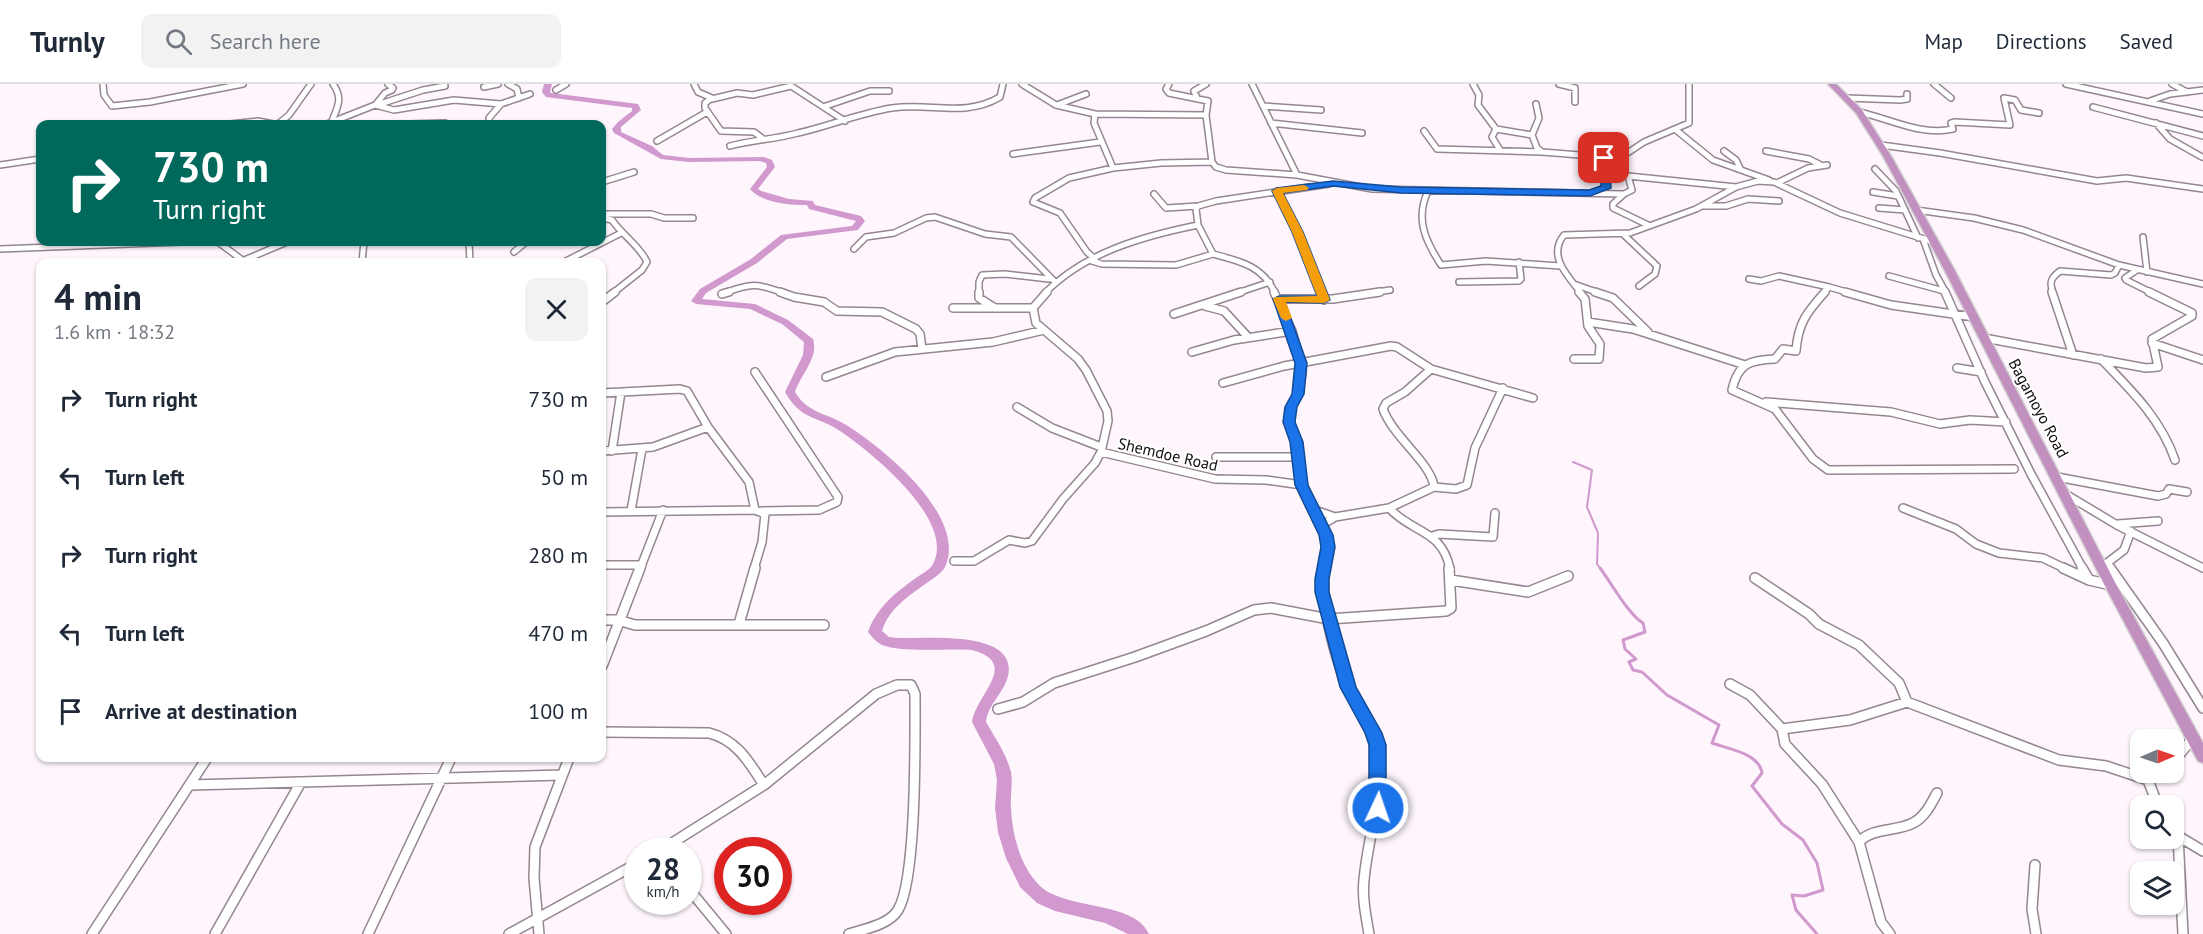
<!DOCTYPE html>
<html lang="en">
<head>
<meta charset="utf-8">
<style>
  :root { --surface:#fff; --page:#f2f2f3; --text:#1f2937; --muted:#747a83; --line:#e0e1e3 }
  body { margin:0; font-family:"PT Sans",sans-serif; background:var(--page); color:var(--text); height:100vh; display:flex; flex-direction:column; font-size:22px; white-space:nowrap }
  * { box-sizing:border-box; margin:0 }
  p { font-size:20px; color:var(--muted) }
  .icon { flex:none; width:33px; height:33px; fill:none; stroke:currentColor; stroke-width:2; stroke-linecap:round; stroke-linejoin:round }
  .map { position:relative; flex:1; overflow:hidden }
  .panel { position:absolute; left:36px; top:174px; width:570px; height:504px; display:flex; flex-direction:column; background:var(--surface); border-radius:12px; box-shadow:0 2px 4px #0004 }
  .panel>* { flex:none }
  .hud { position:absolute; left:36px; top:36px; width:570px; height:126px; border-radius:12px; box-shadow:0 2px 4px #0004; background:#00695c; color:#fff; overflow:hidden }
  .needle { width:39px; rotate:88deg }
  .fabs { position:absolute; left:2130px; top:645px; display:grid; gap:12px }
  .fabs a { display:grid; place-items:center; width:54px; height:54px; border-radius:12px; background:var(--surface); box-shadow:0 2px 4px #0004; font-size:30px }
  .speed { position:absolute; left:624px; top:753px; display:flex; gap:12px; font-size:30px; font-weight:700; text-align:center }
  .speed>* { display:grid; place-content:center; width:78px; height:78px; border-radius:50%; background:var(--surface); box-shadow:0 2px 4px #0004; line-height:1 }
  .speed small { font-size:15px; font-weight:400 }
  .speed .limit { border:9px solid #d22; background:#fff; color:#111 }
  .pin { position:absolute; display:grid; place-items:center; width:51px; height:51px; color:#fff; margin:-26px; border-radius:12px; box-shadow:0 3px 9px #0006 }
  .me { position:absolute; width:66px; margin:-33px; rotate:3deg; stroke-linejoin:round; filter:drop-shadow(0 0 4px #0008) }
  .turn { display:flex; align-items:center; gap:21px; height:126px; padding:0 18px; font-size:27px }
  .turn .icon { width:78px; height:78px; stroke-width:2.5 }
  .turn b { display:block; font-size:42px; line-height:51px }
  .round { display:grid; place-items:center; flex:none; width:63px; height:63px; border-radius:12px; background:var(--page) }
  .head { display:flex; align-items:center; justify-content:space-between; height:102px; padding:0 18px }
  h1 { font-size:36px; font-weight:700; line-height:45px }
  ul { padding:0; list-style:none }
  li { display:flex; align-items:center; gap:18px; height:78px; padding:0 18px }
  li div { flex:1 }
  li b { display:block; font-size:22px }
  li em { font-style:normal }
  header { display:flex; align-items:center; gap:36px; box-sizing:border-box; height:84px; padding:0 30px; background:var(--surface); border-bottom:2px solid var(--line) }
  header strong { font-size:28px }
  nav { display:flex; gap:33px; margin-inline-start:auto; font-size:21px }
  .search { width:420px; height:54px; background:var(--page); display:flex; align-items:center; gap:15px; box-sizing:border-box; padding:0 21px; border-radius:12px; color:var(--muted); font-size:22px }
  .map>svg:first-child { display:block }
  .lines { fill:none; stroke-linecap:round; stroke-linejoin:round }
  .stream-far1 { stroke:#d199cd; stroke-width:2 }
  .stream { stroke:#d199cd; stroke-width:3 }
  .river { fill:#d199cd; fill-rule:evenodd }
  .minor-far2-casing { stroke:#948692; stroke-width:8 }
  .minor-far1-casing { stroke:#948692; stroke-width:10 }
  .minor-casing { stroke:#948692; stroke-width:12 }
  .trunk-casing { stroke:#d4d3d4; stroke-width:3 }
  .minor-far2 { stroke:#fff; stroke-width:5 }
  .minor-far1 { stroke:#fff; stroke-width:7 }
  .minor { stroke:#fff; stroke-width:9 }
  .trunk { fill:#c290bf; fill-rule:evenodd }
  .route { fill:#1a73e8; stroke:#114b97; stroke-width:1.5 }
  .slow { fill:#f59e0b }
  .labels { text-anchor:middle; stroke-width:4.5; stroke-linejoin:round; paint-order:stroke }
  .street-label { font-size:16px; fill:#120d11; stroke:#fff }
</style>
</head>
<body>
<header>
<strong>Turnly</strong>
<div class="search"><svg class="icon" aria-label="search" viewBox="0 0 24 24"><circle cx="10" cy="10" r="6"/><path d="M15 15l6 6"/></svg>Search here</div>
<nav><a>Map</a><a>Directions</a><a>Saved</a></nav>
</header>
<div class="map">
<svg width="2203" height="850" viewBox="0 0 2203 850">
  <rect width="100%" height="100%" fill="#fef5fd"/>
  <g class="lines">
    <path class="stream-far1" d="M1573,378L1592,386L1587,423L1598,449L1597,480L1601,485"/>
    <path class="stream" d="M1600,484C1612,500 1628,530 1643,539L1645,548L1623,556L1625,565L1636,575L1629,578L1633,586L1642,588L1667,611L1719,641L1712,659C1728,665 1759,669 1762,689L1752,702L1782,740L1803,756L1817,779L1823,806L1804,812L1792,811L1796,826L1817,850"/>
    <path class="river" d="M544,0H552L550,8L551,9L638,20L641,26L621,43V48L652,62L663,71L689,74L764,73L772,76L775,83L758,105L761,107L789,115L813,117L815,121L861,132L865,137L858,146L787,155L757,179L706,209L702,215L755,220L788,236L813,255C819,274 801,290 795,308C808,330 828,329 848,342C884,365 968,433 945,483C942,489 934,494 928,498C910,511 889,524 882,547L889,553L898,554C924,555 1019,545 1008,592C1004,609 988,620 986,638C995,654 1006,669 1011,688C1013,700 1010,712 1011,724C1012,750 1020,782 1039,801C1065,827 1134,816 1149,850H1128L1105,839L1055,827L1037,819L1020,803L1006,774L998,748L995,724L997,696L994,680L972,638C976,610 1021,579 972,566C948,564 903,569 882,561C876,558 872,553 868,548C877,523 895,509 916,494C921,490 930,486 933,480C956,437 873,370 843,349C818,331 802,338 785,308L803,271L804,258L782,240L750,225L696,220L691,217L700,205L751,175L781,151L852,142L856,137L809,125L807,121C789,121 762,119 750,105L767,83L766,79L760,77L689,78L661,75L614,49L612,45L618,38L632,27V24L546,13L542,8Z"/>
    <defs>
      <path id="minor-far2" d="M103,0L104,11L112,22L150,18L243,0
        M508,0L517,5L519,14
        M694,0L698,8L712,14L705,19V24L721,47L754,48L762,54
        M1022,0L1056,21L1095,30L1206,31L1212,78L1216,83L1226,86L1297,91L1372,105L1624,110L1632,106L1628,92L1736,103L1758,97L1774,98L1840,129L1934,158
        M1169,0L1166,5L1169,9L1208,17L1206,31
        M1252,0L1297,91
        M1473,0L1479,11L1478,21L1496,45L1492,53L1500,66
        M1559,0L1575,4V18
        M1934,0L1951,14
        M2066,0L2203,30
        M2172,0L2187,8
        M484,3L498,0
        M556,6L566,0
        M1197,14L1194,7L1206,0
        M1847,14L1900,16L1907,15V10
        M712,15L737,9L753,11L791,2L845,37
        M2150,17L2170,10L2203,6
        M376,20L385,9L392,6L393,4L388,0
        M377,21L423,6L445,2
        M1057,21L1086,10
        M1263,22L1321,26
        M823,23L870,7H889
        M2093,23L2203,52
        M1859,28C1891,35 1920,52 1953,45L1951,39L1955,38L2010,41L2004,14L2015,16L2021,26L2039,29
        M1095,30L1094,39L1113,84
        M332,37C338,22 343,14 333,0
        M1271,39L1362,49
        M2156,39L2170,55L2202,73
        M230,40L258,37L273,40
        M278,40L289,31L311,0
        M327,40L375,21L394,26L454,16L501,20L530,10
        M409,40L445,39
        M489,40V34L501,20
        M1496,45L1532,51L1537,64L1542,68L1618,74
        M1676,46L1713,76L1769,96
        M1424,47L1437,65L1542,68
        M1532,51L1539,34L1536,20
        M657,57L707,28
        M1881,61L1940,69L2097,97L2126,94L2203,105
        M730,62C753,56 776,55 798,49C829,42 860,29 892,24C929,18 965,34 1000,13L1003,0
        M1724,67L1736,76L1740,84
        M1766,67L1809,75L1819,80
        M1013,70L1100,58
        M1601,72L1606,76V88L1628,92
        M1613,74L1623,72L1644,58L1689,39V0
        M0,81L40,75
        M1875,85L1896,107L1918,154
        M602,98L634,88
        M1777,99L1808,84L1827,81
        M1277,107L1297,148L1321,209
        M1428,107C1415,135 1425,156 1441,181L1486,177L1560,182
        M1594,108L1606,104V88
        M1873,108L1898,112
        M1154,110L1166,124L1198,122
        M1624,110L1613,120V124L1648,141
        M1703,122H1726L1748,115L1779,117
        M1879,124L1905,126
        M1916,126L1974,134L2023,146L2119,181L2203,200
        M606,130H651L664,134H693
        M602,134L612,136C622,151 640,162 647,178L642,186L613,209
        M1623,150L1657,182L1655,190L1639,202
        M2143,153L2147,188
        M1923,155L1936,191L1946,209
        M218,158L245,178
        M469,158L470,178
        M0,165L181,158
        M854,165L866,153L894,149L926,134L935,133L985,150L1011,153L1056,199
        M514,168L526,158
        M1095,175L1087,168L1060,129L1033,118L1035,114L1069,94L1113,84L1161,79L1212,78
        M242,177L287,158
        M1092,177L1102,180L1176,181L1213,170
        M362,178L364,158
        M564,178L621,149
        M2137,186L2125,194L2126,196L2152,209
        M1889,192L1944,207
        M1749,195L1761,197L1779,192L1829,203
        M1459,198L1519,197L1521,195L1519,178
        M1574,200L1599,209
        M724,209C752,199 756,199 784,209
        M979,209V198L982,191L1005,190L1049,195
        M1045,209C1085,168 1144,152 1198,141
        M1237,209L1270,198
        M1275,209C1263,182 1240,177 1213,170L1198,141L1196,125L1198,122L1216,117L1329,100
        M1370,209L1390,206
        M1581,209C1568,192 1547,172 1564,151L1630,149L1696,125L1736,103
        M1824,209L1829,203L1850,209
        M2053,209C2049,198 2051,194 2060,187L2111,191L2115,189L2119,181"/>
      <path id="minor-far1" d="M780,208L794,213L824,218L837,227L882,228L916,245L920,250L922,265
        M979,208V214L995,224
        M1274,208L1292,247L1301,279L1302,289L1298,310L1291,323L1289,338L1296,358L1302,401L1326,451L1328,463L1324,485
        M1321,208L1324,216
        M1595,208L1613,214L1648,248
        M1825,208C1807,228 1798,239 1796,267L1783,265L1775,275C1750,276 1738,279 1732,306L1775,325L1813,375L1828,386L2014,385
        M1845,208L1891,221L1974,233
        M1945,208L1985,298L2031,390L2083,485
        M2052,208L2073,271
        M722,210L729,208
        M1279,215H1333L1380,208
        M602,218L615,208
        M1205,222L1224,227L1248,253
        M953,224H1033
        M1174,230L1241,208
        M1588,238L1633,245L1745,281
        M1984,254L2146,284L2158,283L2152,255L2192,232V229L2149,208
        M2152,259L2203,276
        M1192,268L1234,256L1292,247
        M1574,275H1599L1600,260L1588,242L1585,215L1579,208
        M2101,275C2131,306 2161,335 2175,376
        M1957,284L1981,288
        M755,288L838,413L837,418L819,426L761,427
        M826,293L895,268L993,258L1044,246
        M1223,299L1284,282L1391,262L1397,263L1431,285
        M602,309L680,305L687,307L708,343L749,398L755,426
        M1766,318L1891,328L1940,340L1970,336L2006,338
        M1017,323L1052,344L1101,363
        M602,367L653,363L708,343
        M612,367L621,308
        M1101,368L1215,395L1266,396L1302,401
        M1216,373H1299
        M2057,393L2158,412L2166,410L2169,405L2187,408
        M1434,403L1456,405L1467,401L1475,364L1503,304
        M2067,411L2117,441L2203,484
        M1389,424C1413,450 1442,445 1450,485
        M1903,424L1956,445L1976,460L1999,469L2043,474L2066,485
        M1312,425L1335,433
        M631,427L642,365
        M602,428L755,426L765,430L762,458L754,485
        M2118,440L2158,437
        M1322,441L1335,433L1389,424L1434,403C1432,380 1393,353 1383,325L1386,319L1405,308L1431,285L1533,314
        M1432,452L1439,450L1493,453L1495,429
        M954,477H974L1009,456L1025,459L1032,457L1063,415L1095,379L1101,368L1108,337L1107,327L1086,286L1078,275L1036,239L1033,224L1047,208
        M602,481H642
        M640,485L663,426
        M2111,485L2107,479L2124,466L2131,447"/>
      <path id="minor" d="M1324,484C1319,514 1336,579 1350,607C1359,627 1375,643 1378,664C1384,710 1368,751 1364,796C1362,814 1366,832 1369,850
        M2063,484L2089,496L2111,501
        M2082,484L2089,496
        M2110,484L2163,559L2203,624
        M1755,494L1809,530L1819,540L1859,561L1899,599L1907,618
        M1451,496L1528,508L1568,492
        M602,536H618L635,541H824
        M739,540L755,484
        M602,582L640,484
        M1730,600L1750,611L1782,645L1850,636L1907,618L2059,676L2106,682L2148,696
        M998,625L1023,618L1054,599L1135,573L1206,547L1254,526L1271,524L1329,535L1446,527L1451,524L1449,484
        M1782,645L1785,660L1822,700L1859,758
        M602,648L709,649C737,656 749,678 764,701
        M2174,673L2178,672L2193,654
        M2150,688L2148,696L2158,722
        M190,701L561,691
        M2174,746L2178,752L2203,767
        M2178,752L2183,850
        M661,766L764,701L876,610L897,601H911L915,610C915,652 917,795 898,826C889,841 864,845 849,850
        M2035,781L2032,825L2036,850
        M688,804L726,850
        M92,850L207,674
        M215,850L301,698
        M368,850L451,674
        M509,850L638,779
        M539,850L534,794L535,763L569,674
        M1890,850L1881,838L1859,758C1873,743 1896,748 1913,739C1925,733 1931,720 1937,709"/>
      <path id="trunk" d="M1828,0H1836L1862,26L1891,72L1955,187L2117,502L2203,659V679L2198,677L2105,502L1945,187L1883,72L1856,29Z"/>
    </defs>
    <use href="#minor-far2" class="minor-far2-casing"/>
    <use href="#minor-far1" class="minor-far1-casing"/>
    <use href="#minor" class="minor-casing"/>
    <use href="#trunk" class="trunk-casing"/>
    <use href="#minor-far2" class="minor-far2"/>
    <use href="#minor-far1" class="minor-far1"/>
    <use href="#minor" class="minor"/>
    <use href="#trunk" class="trunk"/>
  </g>
  <path class="route" d="M1604,71L1609,74L1611,104L1590,112L1401,109L1333,102L1283,109L1303,148L1330,216L1324,219L1285,218L1307,279L1304,310L1297,323L1295,338L1303,358L1308,401L1333,451L1335,463L1329,495V508L1356,603L1382,649L1386,661V724L1384,729L1378,731L1372,729L1369,724V661L1365,649L1340,603L1315,508V495L1321,463L1319,451L1295,401L1290,358L1283,338L1285,323L1292,310L1295,279L1273,215L1279,212H1317L1292,148L1272,107L1277,104L1333,97L1401,103L1589,106L1601,102L1600,74Z"/>
  <path class="slow" d="M1304,101L1309,104L1307,106L1283,109L1303,148L1330,216L1324,219L1286,218L1292,234L1286,237L1281,234L1273,215L1275,213L1317,212L1292,148L1272,107L1277,104Z"/>
  <g class="labels">
    <g class="street-label">
      <text transform="translate(2039 324) rotate(62)" y="6">Bagamoyo Road</text>
      <text transform="translate(1168 370) rotate(13)" y="6">Shemdoe Road</text>
    </g>
  </g>
</svg>
<div class="fabs">
<a><svg class="needle" viewBox="-14 -14 28 28"><path d="M0-13l5 13h-10z" fill="#e53935"/><path d="M0 13l5-13h-10z" fill="#747a83"/></svg></a>
<a><svg class="icon" aria-label="search" viewBox="0 0 24 24"><circle cx="10" cy="10" r="6"/><path d="M15 15l6 6"/></svg></a>
<a><svg class="icon" aria-label="layers" viewBox="0 0 24 24"><path d="M12 4l9 5-9 5-9-5zM3 14l9 5 9-5"/></svg></a>
</div>
<div class="speed"><div>28<small>km/h</small></div><div class="limit">30</div></div>
<div class="pin" style="left:1604px;top:74px;background:#d93025"><svg class="icon" aria-label="arrive" viewBox="0 0 24 24"><path d="M6 21V4h12l-3 4 3 4H6"/></svg></div>
<svg class="me" style="left:1378px;top:724px" viewBox="-20 -20 40 40"><circle r="17" fill="#1a73e8" stroke="#fff" stroke-width="3"/><path d="M0-11L8 9 0 5-8 9z" fill="#fff"/></svg>
<div class="hud">
<div class="turn"><svg class="icon" aria-label="right" viewBox="0 0 24 24"><path d="M7 20v-9h11M14 6l5 5-5 5"/></svg><div><b>730 m</b>Turn right</div></div>
</div>
<section class="panel">
<div class="head"><div><h1>4 min</h1><p>1.6 km · 18:32</p></div><a class="round"><svg class="icon" aria-label="close" viewBox="0 0 24 24"><path d="M6 6l12 12M18 6L6 18"/></svg></a></div>
<ul>
<li><svg class="icon" aria-label="right" viewBox="0 0 24 24"><path d="M7 20v-9h11M14 6l5 5-5 5"/></svg><div><b>Turn right</b></div><em>730 m</em></li>
<li><svg class="icon" aria-label="left" viewBox="0 0 24 24"><path d="M17 20v-9H6M10 6l-5 5 5 5"/></svg><div><b>Turn left</b></div><em>50 m</em></li>
<li><svg class="icon" aria-label="right" viewBox="0 0 24 24"><path d="M7 20v-9h11M14 6l5 5-5 5"/></svg><div><b>Turn right</b></div><em>280 m</em></li>
<li><svg class="icon" aria-label="left" viewBox="0 0 24 24"><path d="M17 20v-9H6M10 6l-5 5 5 5"/></svg><div><b>Turn left</b></div><em>470 m</em></li>
<li><svg class="icon" aria-label="arrive" viewBox="0 0 24 24"><path d="M6 21V4h12l-3 4 3 4H6"/></svg><div><b>Arrive at destination</b></div><em>100 m</em></li>
</ul>
</section>
</div>
</body>
</html>
